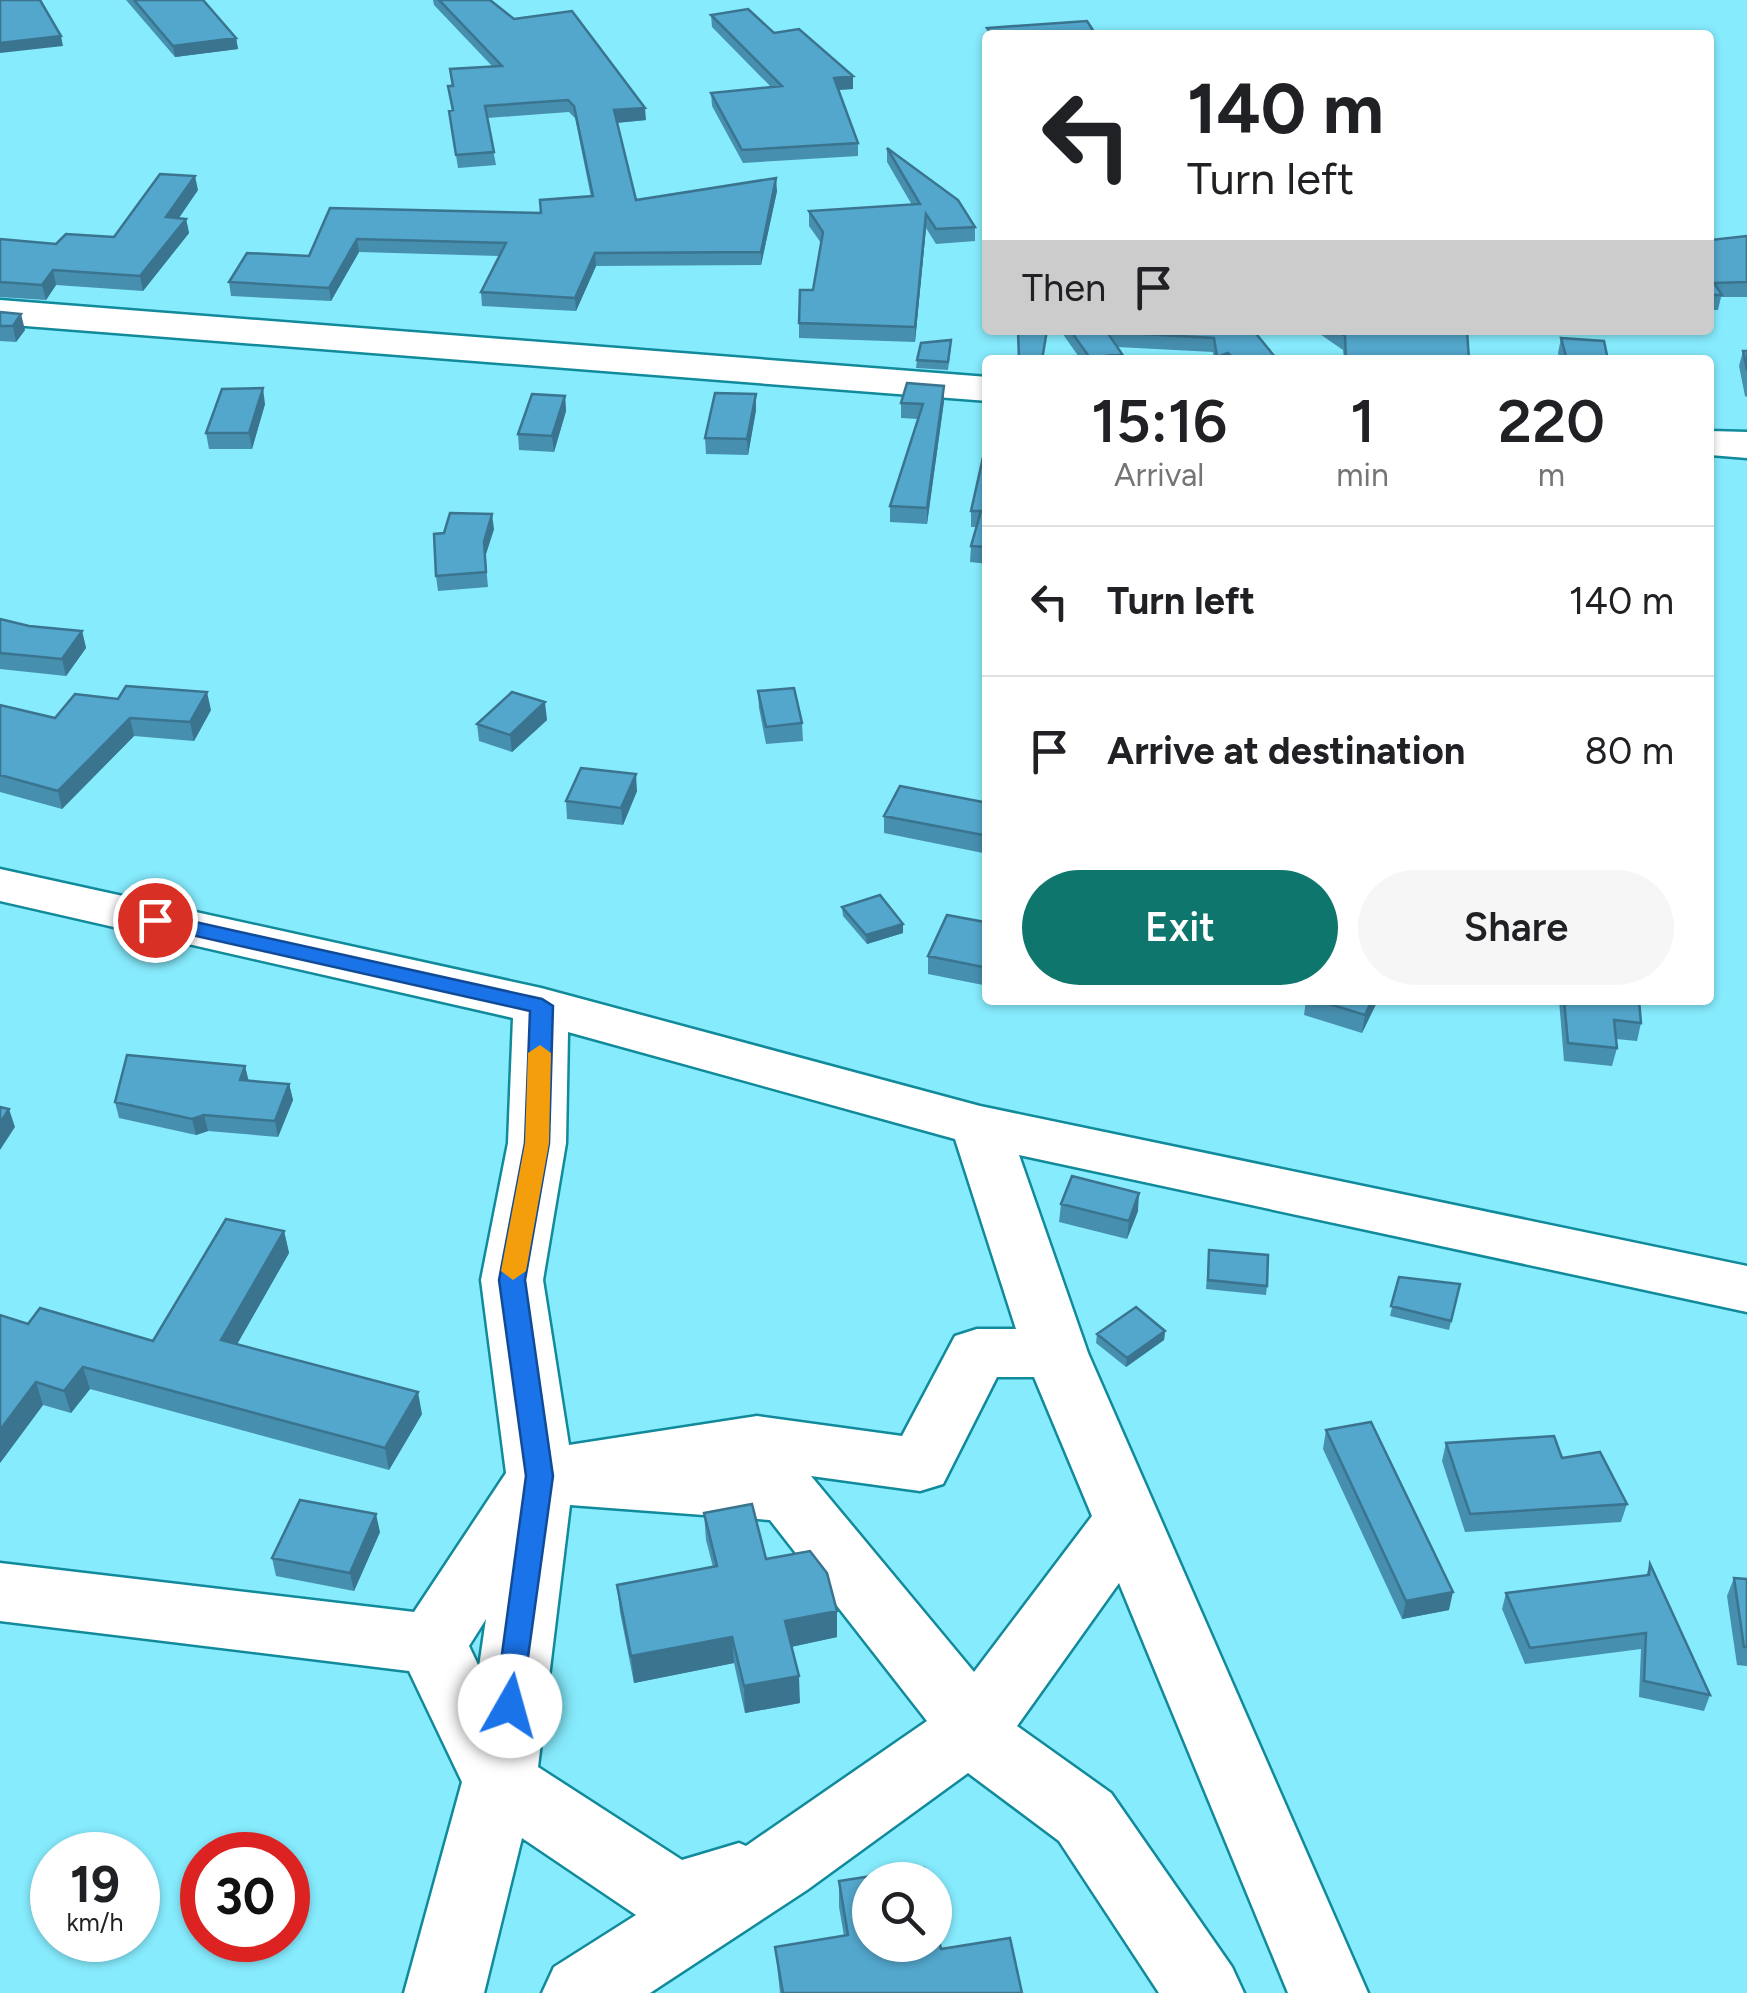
<!DOCTYPE html>
<html lang="en">
<head>
<meta charset="utf-8">
<style>
  :root { --surface:#fff; --page:#f6f6f6; --text:#202124; --muted:#757577; --line:#e0e0e0; --accent:#0f766e }
  body { margin:0; font-family:Figtree,sans-serif; background:var(--page); color:var(--text); height:100vh; display:flex; flex-direction:column; font-size:38px; white-space:nowrap }
  * { box-sizing:border-box; margin:0 }
  p { font-size:32px; color:var(--muted) }
  .icon { flex:none; width:55px; height:55px; fill:none; stroke:currentColor; stroke-width:2; stroke-linecap:round; stroke-linejoin:round }
  .map { position:relative; flex:1; overflow:hidden }
  .side { position:absolute; left:982px; top:355px; width:732px; height:650px; display:flex; flex-direction:column; background:var(--surface); border-radius:10px; box-shadow:0 2px 8px #0004 }
  .side>* { flex:none }
  .top-card { position:absolute; left:982px; top:30px; width:732px; height:305px; border-radius:10px; box-shadow:0 2px 8px #0004; background:#fff; color:var(--text); overflow:hidden }
  .buttons { position:absolute; left:852px; top:1862px; display:grid; gap:20px }
  .buttons a { display:grid; place-items:center; width:100px; height:100px; border-radius:50%; background:var(--surface); box-shadow:0 2px 8px #0004; font-size:50px }
  .speed { position:absolute; left:30px; top:1832px; display:flex; gap:20px; font-size:50px; font-weight:700; text-align:center }
  .speed>* { display:grid; place-content:center; width:130px; height:130px; border-radius:50%; background:var(--surface); box-shadow:0 2px 8px #0004; line-height:1 }
  .speed small { font-size:25px; font-weight:400 }
  .speed .limit { border:15px solid #d22; background:#fff; color:#111 }
  .pin { position:absolute; display:grid; place-items:center; width:85px; height:85px; color:#fff; margin:-42px; border:5px solid #fff; border-radius:50%; box-shadow:0 2px 10px #0007 }
  .me { position:absolute; width:110px; margin:-55px; rotate:7deg; stroke-linejoin:round; filter:drop-shadow(0 0 8px #0008) }
  .turn { display:flex; align-items:center; gap:35px; height:210px; padding:0 40px; font-size:45px }
  .turn .icon { width:130px; height:130px; stroke-width:2.5 }
  .turn b { display:block; font-size:70px; line-height:85px }
  .then { display:flex; align-items:center; height:95px; padding:0 40px; background:#0003; gap:20px; font-size:38px }
  .eta { display:flex; justify-content:space-evenly; align-items:center; height:170px; text-align:center }
  .eta b { font-size:60px; font-weight:600; line-height:70px }
  .cta { display:flex; gap:20px; margin-top:auto; padding:20px 40px }
  .cta a { flex:1; height:115px; border-radius:60px; background:var(--accent); color:#fff; font-size:40px; font-weight:600; line-height:115px; text-align:center }
  .cta a+a { background:var(--page); color:var(--text) }
  ul { padding:0; list-style:none }
  li { display:flex; align-items:center; gap:30px; height:150px; padding:0 40px; border-top:2px solid var(--line) }
  li div { flex:1 }
  li b { display:block; font-size:38px }
  li em { font-style:normal }
  .map>svg:first-child { display:block }
  .lines { fill:none; stroke-linecap:round; stroke-linejoin:round }
  .minor-casing { stroke:#118a9b; stroke-width:5 }
  .minor { fill:#fff; fill-rule:evenodd }
  .wall { fill:#478faf }
  .shaded-wall { fill:#3a748f }
  .building { fill:#53a6cc; stroke:#3a748f; stroke-width:2.5 }
  .route { fill:#1a73e8; stroke:#114b97; stroke-width:2.5 }
  .slow { fill:#f59e0b }
</style>
</head>
<body>
<div class="map">
<svg width="1747" height="1993" viewBox="0 0 1747 1993">
  <rect width="100%" height="100%" fill="#86ebfd"/>
  <g class="lines">
    <defs>
      <path id="minor" d="M0,300L988,377V401L0,324Z
        M1710,431L1747,432V458L1710,455Z
        M0,869L541,988L980,1106L1747,1266V1312L1019,1155L1088,1353L1368,1993H1288L1119,1583L1017,1726L1111,1793L1232,1967L1244,1993H1159L1059,1841L968,1773L807,1890L650,1993H542L554,1967L636,1915L522,1838L484,1993H404L462,1782L409,1671L0,1621V1563L414,1612L506,1473L481,1280L508,1143L513,1018L0,901ZM568,1032L955,1139L1016,1329H977L955,1336L902,1436L757,1416L569,1445L543,1280L566,1143ZM997,1377H1034L1092,1516L974,1672L811,1476L920,1491L943,1484ZM570,1505L770,1520L927,1721L746,1846L739,1843L682,1860L538,1767ZM486,1619L479,1667L469,1646Z"/>
    </defs>
    <use href="#minor" class="minor-casing"/>
    <use href="#minor" class="minor"/>
  </g>
  <path class="wall" d="M126,0H203L236,38L238,49L175,57Z
    M433,0H490L646,120L617,123L636,200L777,191L761,265L596,266L576,311L482,306L481,292L499,256L359,252L331,301L231,296L229,282L309,256L330,208L541,213L591,197L575,118L569,112L487,118L496,165L458,168L449,111L452,110L448,86H452L450,69L492,66L434,5Z
    M711,15L853,89L838,90L858,143V156L743,163L712,106L711,93L771,87L712,27Z
    M887,148L975,227V241L936,244L926,228L915,342L799,338V323L813,290L821,243L809,226V211L912,205L887,162Z
    M198,190L179,218L186,219L189,233L143,291L56,285L46,300L0,297V239L56,244L114,237Z
    M1747,236V297H1721L1718,310H1710V240Z
    M0,312L25,330L16,342L0,341Z
    M1060,330H1253L1275,357L1274,360H1214L1213,352L1117,347L1122,360H1081Z
    M1314,330H1467L1469,360H1344L1343,350Z
    M1561,338L1608,360H1560L1558,353Z
    M951,347L948,370L916,368L917,360Z
    M1743,351H1747V397L1745,396L1739,366Z
    M944,386V401L927,524L890,522V506L918,419L901,418V403Z
    M565,396L566,411L554,452L519,450L518,434Z
    M265,404L252,449H209L206,433Z
    M756,410L748,455L706,454L705,438Z
    M988,435V564L970,562L971,546L976,527H971V511Z
    M494,529L485,557L488,587L438,591L436,576Z
    M0,619L29,626L82,631L86,648L66,676L0,669Z
    M758,691L802,723L803,741L766,744L759,708Z
    M0,705L55,718L211,710L194,741L134,736L62,809L0,792Z
    M547,720L512,752L479,741L477,724Z
    M637,791L623,825L567,819L566,801Z
    M988,803V854L884,833V816Z
    M842,907L903,924V933L867,944L843,916Z
    M988,917V986L928,974V956L985,922Z
    M1306,1000H1378L1362,1033L1304,1015Z
    M1559,1000H1639L1641,1023L1637,1041L1616,1039L1617,1048L1612,1066L1564,1061Z
    M245,1066L248,1080L289,1084L293,1100L278,1137L208,1131L196,1135L119,1118L115,1102Z
    M1061,1204L1138,1211L1127,1239L1059,1222Z
    M284,1231L289,1253L237,1344L422,1414L389,1470L90,1389L71,1413L43,1405L0,1463L28,1324L153,1341Z
    M1209,1250L1267,1286L1266,1295L1206,1289Z
    M1399,1277L1460,1284L1449,1330L1390,1316Z
    M1165,1331L1164,1340L1126,1367L1096,1343L1097,1334Z
    M1326,1430L1449,1610L1402,1619L1323,1449Z
    M1446,1443L1562,1458L1627,1504L1621,1522L1465,1532L1442,1461Z
    M704,1513L837,1611V1637L791,1647L800,1703L745,1713L734,1663L634,1683L620,1612L617,1585L713,1567L706,1540Z
    M380,1532L354,1591L276,1576L272,1558Z
    M1650,1564L1710,1695L1704,1711L1639,1697L1641,1649L1525,1664L1502,1609L1506,1593L1646,1576Z
    M1734,1578L1747,1579V1666L1737,1665L1727,1596Z
    M839,1881L941,1949L1022,1993H780L775,1947L844,1936L839,1907Z"/>
  <path class="shaded-wall" d="M61,36L63,46L0,53V43Z
    M236,38L238,49L175,57L173,46Z
    M853,76V89L834,90V78Z
    M645,108L646,120L614,123V110Z
    M195,176L198,190L169,232L166,217Z
    M776,178L777,191L761,265V252Z
    M926,214V228L915,342V327Z
    M186,219L189,233L143,291L140,276Z
    M357,239L359,252L331,301L329,288Z
    M595,253L596,266L576,311L575,298Z
    M53,270L56,285L46,300L42,285Z
    M21,314L25,330L16,342L13,326Z
    M1228,353V360H1217V357Z
    M1122,354V360H1090V358Z
    M944,386V401L927,524V508Z
    M263,388L265,404L252,449L249,433Z
    M756,394V410L748,455L747,439Z
    M565,396L566,411L554,452L552,436Z
    M492,514L494,529L485,557L488,587L484,542Z
    M82,631L86,648L66,676L62,659Z
    M207,692L211,710L194,741L190,722Z
    M545,702L547,720L512,752L510,735Z
    M130,718L134,736L62,809L58,791Z
    M636,774L637,791L623,825L621,808Z
    M903,924V933L867,944L866,935Z
    M1372,1000H1378L1362,1033L1365,1015Z
    M245,1066L249,1082L240,1080Z
    M289,1084L293,1100L278,1137L275,1121Z
    M9,1109L15,1127L0,1150V1123Z
    M204,1115L208,1131L196,1135L192,1119Z
    M1139,1193L1138,1211L1127,1239L1129,1221Z
    M284,1231L289,1253L227,1362L221,1340Z
    M1165,1331L1164,1340L1126,1367L1127,1358Z
    M83,1367L90,1389L71,1413L64,1391Z
    M36,1382L43,1405L0,1463V1430Z
    M418,1392L422,1414L389,1470L385,1448Z
    M376,1514L380,1532L354,1591L350,1573Z
    M1453,1592L1449,1610L1402,1619L1406,1601Z
    M837,1611V1637L786,1648L785,1621Z
    M732,1637L734,1663L634,1683L631,1656Z
    M799,1676L800,1703L745,1713L744,1686Z"/>
  <path class="building" d="M0,0H40L61,36L0,43Z
    M134,0H203L236,38L173,46Z
    M439,0H490L514,19L572,11L645,108L614,110L636,200L776,178L761,252L595,253L575,298L481,292L506,243L357,239L329,288L229,282L247,253L309,256L330,208L541,213L540,200L593,196L574,106L568,100L485,106L494,152L456,155L449,111L453,110L448,86H453L450,69L502,66Z
    M748,9L774,33L799,29L853,76L834,78L858,143L742,150L711,93L782,86L711,15Z
    M1087,21L1096,35H992L987,28Z
    M887,148L958,200L975,227L936,229L926,214L915,327L799,323L800,290H813L823,232L809,211L920,204Z
    M160,174L195,176L166,217L186,219L140,276L53,270L42,285L0,282V239L56,244L66,234L114,237Z
    M1747,236V282L1714,283L1722,295H1710V240Z
    M0,312L21,314L13,326H0Z
    M1018,330H1047L1042,360H1019Z
    M1070,330H1253L1275,357L1235,360L1228,353L1217,357L1214,338L1107,332L1122,354L1090,358Z
    M1336,330H1467L1469,360H1346L1345,336Z
    M1561,338L1604,341L1608,360H1567Z
    M951,340L948,362L917,360L921,343Z
    M1743,351H1747V370Z
    M907,383L944,386L927,508L890,506L923,404L901,403Z
    M263,388L249,433H206L222,389Z
    M715,393L756,394L747,439L705,438Z
    M532,394L565,396L552,436L518,434Z
    M988,435V547L971,546L981,511H971Z
    M450,513L492,514L484,542L486,572L436,576L434,534L444,533Z
    M0,619L29,626L82,631L62,659L0,653Z
    M126,686L207,692L190,722L130,718L58,791L0,775V705L55,718L75,694L118,699Z
    M794,688L802,723L766,727L758,691Z
    M512,692L545,702L510,735L477,724Z
    M581,768L636,774L621,808L566,801Z
    M900,786L988,803V836L884,816Z
    M880,895L903,924L866,935L842,907Z
    M947,915L985,922L988,917V968L928,956Z
    M1316,1000H1372L1365,1015Z
    M1564,1000H1639L1641,1023L1614,1020L1617,1048L1568,1043Z
    M127,1055L245,1066L240,1080L289,1084L275,1121L204,1115L192,1119L115,1102Z
    M0,1107L9,1109L0,1123Z
    M1072,1176L1139,1193L1129,1221L1061,1204Z
    M226,1219L284,1231L221,1340L418,1392L385,1448L83,1367L64,1391L36,1382L0,1430V1315L28,1324L40,1308L153,1341Z
    M1209,1250L1268,1255L1267,1286L1208,1280Z
    M1399,1277L1460,1284L1451,1321L1391,1306Z
    M1136,1307L1165,1331L1127,1358L1097,1334Z
    M1371,1422L1453,1592L1406,1601L1326,1430Z
    M1554,1436L1562,1458L1600,1452L1627,1504L1470,1514L1446,1443Z
    M300,1500L376,1514L350,1573L272,1558Z
    M752,1504L766,1559L810,1551L827,1573L837,1611L785,1621L799,1676L744,1686L732,1637L631,1656L617,1585L717,1566L704,1513Z
    M1650,1564L1710,1695L1644,1681L1646,1633L1530,1648L1506,1593L1649,1575Z
    M1734,1578L1747,1579V1647H1744Z
    M924,1868L926,1880H870V1945H935V1922L941,1949L1010,1938L1022,1993H783L775,1947L848,1935L839,1881Z"/>
  <path class="route" d="M155,913L542,999L553,1006L549,1143L525,1280L553,1476L520,1715L510,1719L499,1715L495,1706L526,1476L499,1280L525,1143L530,1011L147,925L144,920Z"/>
  <path class="slow" d="M540,1045L551,1053L549,1143L526,1271L513,1280L501,1271L525,1143L528,1053Z"/>
</svg>
<div class="buttons">
<a><svg class="icon" aria-label="search" viewBox="0 0 24 24"><circle cx="10" cy="10" r="6"/><path d="M15 15l6 6"/></svg></a>
</div>
<div class="speed"><div>19<small>km/h</small></div><div class="limit">30</div></div>
<div class="pin" style="left:155px;top:920px;background:#d93025"><svg class="icon" aria-label="arrive" viewBox="0 0 24 24"><path d="M6 21V4h12l-3 4 3 4H6"/></svg></div>
<svg class="me" style="left:510px;top:1706px" viewBox="-20 -20 40 40"><circle r="19" fill="#fff"/><path d="M0-13L10 11 0 6-10 11z" fill="#1a73e8"/></svg>
<div class="top-card">
<div class="turn"><svg class="icon" aria-label="left" viewBox="0 0 24 24"><path d="M17 20v-9H6M10 6l-5 5 5 5"/></svg><div><b>140 m</b>Turn left</div></div>
<div class="then">Then<svg class="icon" aria-label="arrive" viewBox="0 0 24 24"><path d="M6 21V4h12l-3 4 3 4H6"/></svg></div>
</div>
<section class="side">
<div class="eta">
<div><b>15:16</b><p>Arrival</p></div>
<div><b>1</b><p>min</p></div>
<div><b>220</b><p>m</p></div>
</div>
<ul>
<li><svg class="icon" aria-label="left" viewBox="0 0 24 24"><path d="M17 20v-9H6M10 6l-5 5 5 5"/></svg><div><b>Turn left</b></div><em>140 m</em></li>
<li><svg class="icon" aria-label="arrive" viewBox="0 0 24 24"><path d="M6 21V4h12l-3 4 3 4H6"/></svg><div><b>Arrive at destination</b></div><em>80 m</em></li>
</ul>
<div class="cta"><a>Exit</a><a>Share</a></div>
</section>
</div>
</body>
</html>
